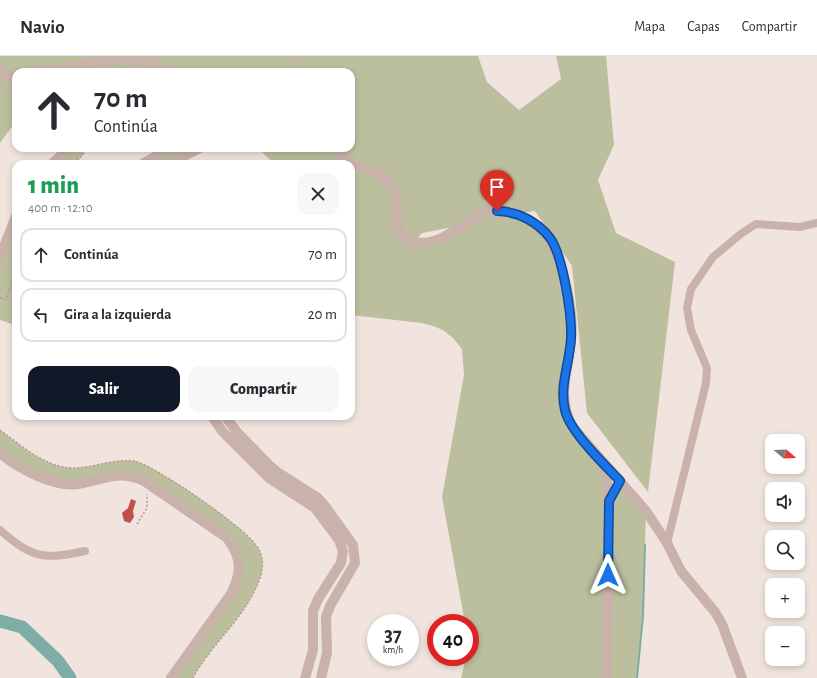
<!DOCTYPE html>
<html lang="es">
<head>
<meta charset="utf-8">
<style>
  :root { --surface:#fff; --page:#f7f7f7; --text:#2b2b33; --muted:#7c7c81; --line:#e1e1e2; --accent:#111827 }
  body { margin:0; font-family:"Alegreya Sans",sans-serif; background:var(--page); color:var(--text); height:100vh; display:flex; flex-direction:column; font-size:15px; white-space:nowrap }
  * { box-sizing:border-box; margin:0 }
  p { font-size:13px; color:var(--muted) }
  .icon { flex:none; width:22px; height:22px; fill:none; stroke:currentColor; stroke-width:2; stroke-linecap:round; stroke-linejoin:round }
  .map { position:relative; flex:1; overflow:hidden }
  .side { position:absolute; left:12px; top:104px; width:343px; height:260px; display:flex; flex-direction:column; background:var(--surface); border-radius:12px; box-shadow:0 2px 6px #0003 }
  .side>* { flex:none }
  .guide { position:absolute; left:12px; top:12px; width:343px; height:84px; border-radius:12px; box-shadow:0 2px 6px #0003; background:#fff; color:var(--text); overflow:hidden }
  .needle { width:26px; rotate:109deg }
  .tools { position:absolute; left:765px; top:378px; display:grid; gap:8px }
  .tools a { display:grid; place-items:center; width:40px; height:40px; border-radius:8px; background:var(--surface); box-shadow:0 2px 6px #0003; font-size:20px }
  .speed { position:absolute; left:367px; top:558px; display:flex; gap:8px; font-size:20px; font-weight:700; text-align:center }
  .speed>* { display:grid; place-content:center; width:52px; height:52px; border-radius:50%; background:var(--surface); box-shadow:0 2px 6px #0003; line-height:1 }
  .speed small { font-size:10px; font-weight:400 }
  .speed .limit { border:6px solid #d22; background:#fff; color:#111 }
  .pin { position:absolute; display:grid; place-items:center; width:34px; height:34px; color:#fff; margin:-41px -17px; border-radius:50% 50% 50% 0; rotate:-45deg; box-shadow:0 0 4px #0007 }
  .pin .icon { rotate:45deg }
  .me { position:absolute; width:44px; margin:-22px; rotate:0deg; stroke-linejoin:round; filter:drop-shadow(0 0 3px #0008) }
  .turn { display:flex; align-items:center; gap:14px; height:84px; padding:0 16px; font-size:18px }
  .turn .icon { width:52px; height:52px; stroke-width:2.5 }
  .turn b { display:block; font-size:28px; line-height:34px }
  .round { display:grid; place-items:center; flex:none; width:42px; height:42px; border-radius:12px; background:var(--page) }
  .head { display:flex; align-items:center; justify-content:space-between; height:68px; padding:0 16px }
  h1 { font-size:24px; font-weight:800; line-height:30px; color:#1e9e55 }
  .action { display:flex; gap:8px; margin-top:auto; padding:8px 16px }
  .action a { flex:1; height:46px; border-radius:12px; background:var(--accent); color:#fff; font-size:16px; font-weight:800; line-height:46px; text-align:center }
  .action a+a { background:var(--page); color:var(--text) }
  ul { padding:0; list-style:none }
  li { display:flex; align-items:center; gap:12px; height:54px; margin:0 8px 6px; padding:0 8px; border:2px solid var(--line); border-radius:12px }
  li div { flex:1 }
  li b { display:block; font-size:15px }
  li em { font-style:normal }
  header { display:flex; align-items:center; gap:24px; box-sizing:border-box; height:56px; padding:0 20px; background:var(--surface); border-bottom:1px solid var(--line) }
  header strong { font-size:19px }
  nav { display:flex; gap:22px; margin-inline-start:auto; font-size:14px }
  .map>svg:first-child { display:block }
  .green { fill:#bbbf9e; fill-rule:evenodd }
  .lines { fill:none; stroke-linecap:round; stroke-linejoin:round }
  .stream { stroke:#7eada5; stroke-width:2 }
  .river { stroke:#7eada5; stroke-width:13 }
  .building { fill:#bf514d }
  .path { stroke:#b49b94; stroke-width:1.5; stroke-dasharray:2 2; stroke-linecap:butt }
  .service { stroke:#c9b2aa; stroke-width:4 }
  .minor { stroke:#c9b2aa; stroke-width:8 }
  .tertiary { stroke:#c9b2aa; stroke-width:10 }
  .route-casing { stroke:#114b97; stroke-width:10 }
  .route { stroke:#1a73e8; stroke-width:7 }
</style>
</head>
<body>
<header>
<strong>Navio</strong>
<nav><a>Mapa</a><a>Capas</a><a>Compartir</a></nav>
</header>
<div class="map">
<svg width="817" height="622" viewBox="0 0 817 622">
  <rect width="100%" height="100%" fill="#f1e4de"/>
  <path class="green" d="M0,0H478L487,26L519,54L561,23L556,0H606L614,89L598,124L616,177L675,206L648,436L587,357L572,210L535,155L516,158L550,182L572,264L565,356L605,408L609,444L620,425L646,455L643,560L637,622H461L466,601H470V567H465L442,441L464,319L462,293L453,282L443,274L433,270L422,267L351,259V108H274L258,92H351V16H79L74,10L52,16H16V65L0,87ZM464,169L454,175L414,186L422,177Z
    M70,92H88L75,108H52Z
    M172,92H199L168,108H143Z
    M16,160V214L12,227L16,228V254L12,268L0,264V199Z
    M0,374C18,387 37,404 59,410C85,417 108,402 134,405C154,408 243,470 255,488C263,497 264,507 261,519C249,559 212,586 193,622H171L237,526L234,492L136,421L58,427L0,397Z"/>
  <g class="lines">
    <path class="stream" d="M637,622L643,560L645,489"/>
    <path class="river" d="M0,565L22,571L58,605L70,622"/>
  </g>
  <path class="building" d="M131,443L136,445L133,455L134,461L130,467L124,465L122,457L128,452Z"/>
  <g class="lines">
    <path class="path" d="M75,108L88,92
      M0,242L6,243L16,214
      M0,374C18,387 37,404 59,410C85,417 108,402 134,405C155,409 242,470 255,488C263,497 264,507 261,519C249,559 212,586 193,622
      M137,468L147,452V438"/>
    <path class="service" d="M293,0L295,16"/>
    <path class="minor" d="M0,11L4,20
      M0,474C32,502 43,504 85,495
      M667,487L706,327L707,312L691,274L687,252L691,233L713,201L742,177L756,168L800,171L817,167"/>
    <path class="tertiary" d="M34,16L123,3L147,6L172,16
      M0,21L16,18
      M334,92C339,97 345,105 352,108C371,117 381,113 394,134C402,148 387,180 414,186C440,192 463,166 485,156C496,151 512,157 523,161C532,165 545,174 550,184C564,209 574,255 571,283C568,317 557,336 571,369L646,455L667,487L681,515L715,556L722,568L742,622
      M52,108L69,92
      M142,108L170,92
      M168,108L200,92
      M0,201L16,160
      M212,360L222,375L269,422L315,452L339,484L343,495L341,507L318,543L313,555V594L305,622
      M225,360L236,375L269,409L277,416L318,442L325,450L353,489L355,507L330,550L326,561L327,597L321,622
      M0,397C17,412 55,432 78,428C105,424 117,413 144,425L227,482C242,502 242,516 231,538L171,622
      M605,408L609,445L607,622"/>
  </g>
  <g class="lines">
    <defs>
      <path id="route" d="M497,155C517,155 538,166 550,182C563,200 572,259 571,282C570,306 559,330 565,354C570,376 605,409 620,425L609,445L608,519"/>
    </defs>
    <use href="#route" class="route-casing"/>
    <use href="#route" class="route"/>
  </g>
</svg>
<div class="tools">
<a><svg class="needle" viewBox="-14 -14 28 28"><path d="M0-13l5 13h-10z" fill="#e53935"/><path d="M0 13l5-13h-10z" fill="#7c7c81"/></svg></a>
<a><svg class="icon" aria-label="sound" viewBox="0 0 24 24"><path d="M4 9h4l5-4v14l-5-4H4zM17 9q2 3 0 6"/></svg></a>
<a><svg class="icon" aria-label="search" viewBox="0 0 24 24"><circle cx="10" cy="10" r="6"/><path d="M15 15l6 6"/></svg></a>
<a>+</a>
<a>−</a>
</div>
<div class="speed"><div>37<small>km/h</small></div><div class="limit">40</div></div>
<div class="pin" style="left:497px;top:155px;background:#d93025"><svg class="icon" aria-label="arrive" viewBox="0 0 24 24"><path d="M6 21V4h12l-3 4 3 4H6"/></svg></div>
<svg class="me" style="left:608px;top:519px" viewBox="-20 -20 40 40"><path d="M0-17L14 15 0 8-14 15z" fill="#1a73e8" stroke="#fff" stroke-width="4"/></svg>
<div class="guide">
<div class="turn"><svg class="icon" aria-label="ahead" viewBox="0 0 24 24"><path d="M12 20V5M6 11l6-6 6 6"/></svg><div><b>70 m</b>Continúa</div></div>
</div>
<section class="side">
<div class="head"><div><h1>1 min</h1><p>400 m · 12:10</p></div><a class="round"><svg class="icon" aria-label="close" viewBox="0 0 24 24"><path d="M6 6l12 12M18 6L6 18"/></svg></a></div>
<ul>
<li><svg class="icon" aria-label="ahead" viewBox="0 0 24 24"><path d="M12 20V5M6 11l6-6 6 6"/></svg><div><b>Continúa</b></div><em>70 m</em></li>
<li><svg class="icon" aria-label="left" viewBox="0 0 24 24"><path d="M17 20v-9H6M10 6l-5 5 5 5"/></svg><div><b>Gira a la izquierda</b></div><em>20 m</em></li>
</ul>
<div class="action"><a>Salir</a><a>Compartir</a></div>
</section>
</div>
</body>
</html>
